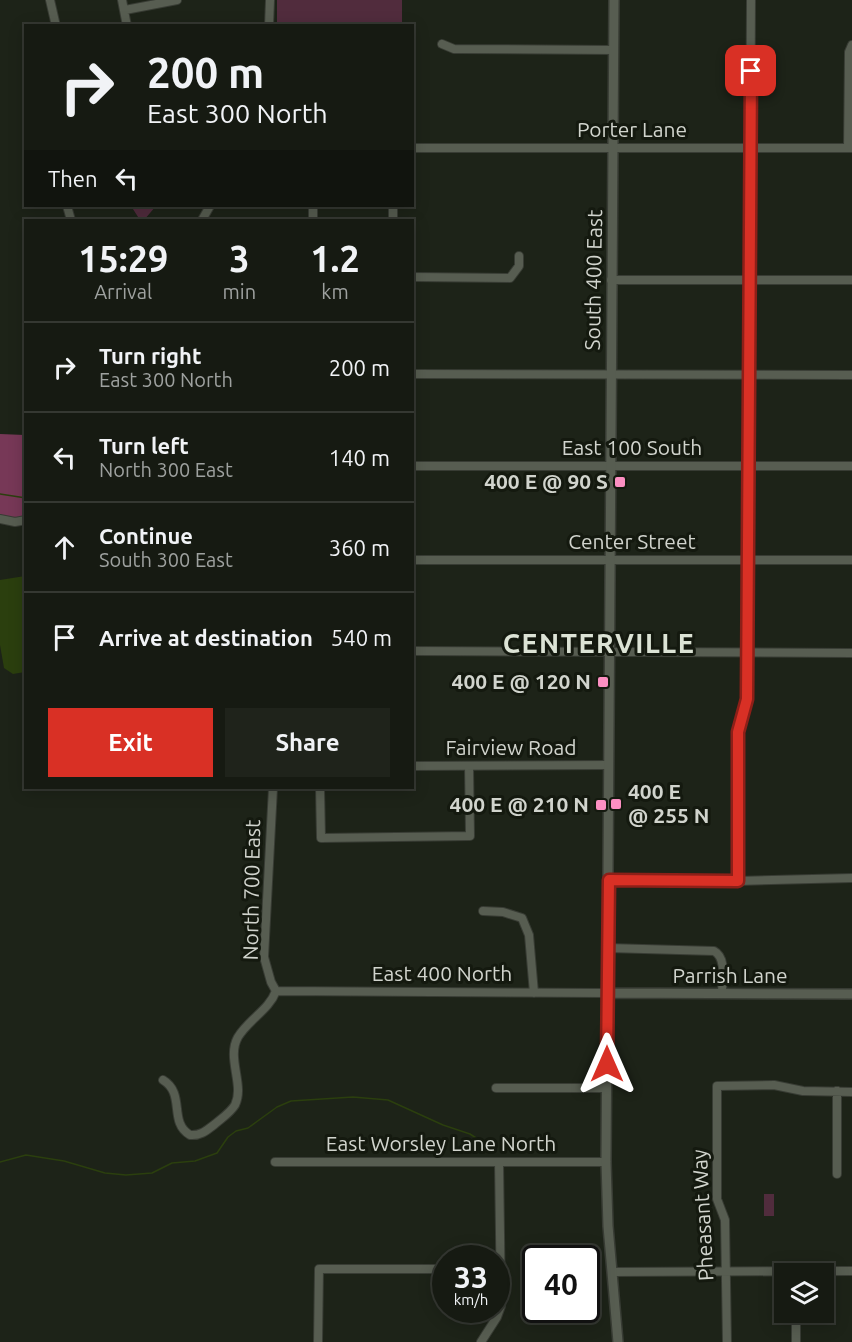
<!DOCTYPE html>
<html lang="en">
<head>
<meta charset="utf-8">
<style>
  :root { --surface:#161a12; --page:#1f231b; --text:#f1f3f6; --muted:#9ea19f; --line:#353832; --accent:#d93025 }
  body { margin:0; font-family:Ubuntu,sans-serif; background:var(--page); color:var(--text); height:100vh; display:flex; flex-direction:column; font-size:22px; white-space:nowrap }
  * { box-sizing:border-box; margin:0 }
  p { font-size:20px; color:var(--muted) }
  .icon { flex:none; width:33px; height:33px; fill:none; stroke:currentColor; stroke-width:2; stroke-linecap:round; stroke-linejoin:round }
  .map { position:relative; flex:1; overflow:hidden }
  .panel { position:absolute; left:24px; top:219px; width:390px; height:570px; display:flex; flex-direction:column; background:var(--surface); border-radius:0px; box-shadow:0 3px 15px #0003,0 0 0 2px var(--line) }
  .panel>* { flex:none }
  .hud { position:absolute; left:24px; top:24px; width:390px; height:183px; border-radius:0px; box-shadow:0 3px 15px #0003,0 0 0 2px var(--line); background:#161a12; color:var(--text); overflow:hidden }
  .fabs { position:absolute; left:774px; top:1263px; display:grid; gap:12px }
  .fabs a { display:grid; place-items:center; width:60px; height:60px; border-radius:0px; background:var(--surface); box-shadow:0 3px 15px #0003,0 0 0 2px var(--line); font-size:30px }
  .speed { position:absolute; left:432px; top:1245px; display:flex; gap:12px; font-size:30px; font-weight:700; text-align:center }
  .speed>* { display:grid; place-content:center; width:78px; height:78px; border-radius:50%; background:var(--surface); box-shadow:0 3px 15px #0003,0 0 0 2px var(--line); line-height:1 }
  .speed small { font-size:15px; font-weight:400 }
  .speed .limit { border:3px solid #111; border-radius:9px; background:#fff; color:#111 }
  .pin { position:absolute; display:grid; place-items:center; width:51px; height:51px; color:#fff; margin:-26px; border-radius:12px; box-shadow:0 3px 9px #0006 }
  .me { position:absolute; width:66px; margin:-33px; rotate:0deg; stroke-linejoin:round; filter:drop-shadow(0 0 4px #0008) }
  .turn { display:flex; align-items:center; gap:21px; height:126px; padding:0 24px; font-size:27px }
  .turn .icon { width:78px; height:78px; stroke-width:2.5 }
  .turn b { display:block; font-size:42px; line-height:51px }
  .then { display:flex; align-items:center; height:57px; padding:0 24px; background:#0003; gap:12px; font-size:22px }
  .eta { display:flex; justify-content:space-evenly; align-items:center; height:102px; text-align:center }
  .eta b { font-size:36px; font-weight:700; line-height:42px }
  .cta { display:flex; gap:12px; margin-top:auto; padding:12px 24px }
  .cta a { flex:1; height:69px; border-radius:0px; background:var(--accent); color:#fff; font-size:24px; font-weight:700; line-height:69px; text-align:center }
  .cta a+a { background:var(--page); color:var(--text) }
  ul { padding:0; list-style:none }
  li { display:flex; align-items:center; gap:18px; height:90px; padding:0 24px; border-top:2px solid var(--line) }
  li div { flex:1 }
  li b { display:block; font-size:22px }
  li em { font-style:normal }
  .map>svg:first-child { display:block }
  .green { fill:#512c3d }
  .forest { fill:#773857 }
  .water { fill:#2b3f0e }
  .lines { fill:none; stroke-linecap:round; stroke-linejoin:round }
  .stream { stroke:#2b3f0e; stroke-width:1.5 }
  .minor-casing { stroke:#383c34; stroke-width:10 }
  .tertiary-casing { stroke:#383c34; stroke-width:12 }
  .minor { stroke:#575d51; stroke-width:8 }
  .tertiary { stroke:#575d51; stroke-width:9 }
  .route-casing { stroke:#8d1f18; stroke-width:15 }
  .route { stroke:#d93025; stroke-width:10 }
  .poi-dot { fill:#fc8fc2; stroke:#14190f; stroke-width:2 }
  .labels { text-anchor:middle; stroke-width:6; stroke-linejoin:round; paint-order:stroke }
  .street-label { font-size:21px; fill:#d1d4cd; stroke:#14190f }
  .poi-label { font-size:21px; font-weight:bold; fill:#d1d4cd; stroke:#14190f; text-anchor:end }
  .district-label { font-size:27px; font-weight:bold; letter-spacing:1.5px; fill:#dce3d5; stroke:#14190f }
</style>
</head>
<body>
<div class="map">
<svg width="852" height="1342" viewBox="0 0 852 1342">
  <rect width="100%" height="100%" fill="#1d2318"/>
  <path class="green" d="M277,0H402V25H277Z
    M131,206H156L144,220H140Z
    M764,1194H774V1216H764Z"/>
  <path class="forest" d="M0,434L25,435V519L21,520L0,515Z"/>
  <path class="water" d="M25,576V672L13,674L4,668L0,645V580Z"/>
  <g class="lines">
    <path class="stream" d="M0,494L26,498
      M0,1162L26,1155L64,1161L105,1173L126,1175L152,1173L172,1163L195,1161L217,1153L228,1137L236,1131L248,1128L277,1107L291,1101L353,1097L388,1100L443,1125L470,1134L490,1147"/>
    <defs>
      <path id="minor" d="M50,0L56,26
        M122,0L127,26
        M125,10L177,0
        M269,26L270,0
        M442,44L454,49L614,50
        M412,148H852
        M848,148L849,52L852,45
        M67,206L71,220
        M202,220L210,206
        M313,220V206
        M393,220V206
        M412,277L510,278L519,266V256
        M611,280H852
        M412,374L852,375
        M412,466H852
        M0,519L15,522L26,520
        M412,560H852
        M412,651L852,653
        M412,766L609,765
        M273,788L264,957L271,982L276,991
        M320,788L321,838L470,836L469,766
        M609,880L738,881L852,878
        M738,881L739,732L747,699L751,0
        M483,911L503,912L522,918L529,935L534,993
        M608,948L714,951C727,958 722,980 722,994
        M276,991L607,993
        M163,1080C186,1094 168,1122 190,1135C201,1136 207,1130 215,1124C222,1118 230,1113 235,1105C245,1085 226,1058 238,1037C249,1019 269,1010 276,991
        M496,1088H607
        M837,1091V1174
        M275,1162H606
        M612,1272L852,1271
        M796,1312V1342
        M318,1342L319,1269H446
        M481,1342L497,1317L501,1306L499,1162
        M727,1342L725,1220L717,1199V1086L774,1085L803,1091L852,1092"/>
      <path id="tertiary" d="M614,0L606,1162L608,1226L618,1342
        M607,993L852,994"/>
    </defs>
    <use href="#minor" class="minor-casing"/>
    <use href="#tertiary" class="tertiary-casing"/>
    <use href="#minor" class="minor"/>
    <use href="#tertiary" class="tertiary"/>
  </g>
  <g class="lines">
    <defs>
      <path id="route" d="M607,1064L609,880L738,881V732L747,699L751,71"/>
    </defs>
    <use href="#route" class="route-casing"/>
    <use href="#route" class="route"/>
  </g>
  <g class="poi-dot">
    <rect x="614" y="476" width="12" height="12" rx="3"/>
    <rect x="597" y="676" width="12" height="12" rx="3"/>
    <rect x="610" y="798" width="12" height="12" rx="3"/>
    <rect x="595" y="799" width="12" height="12" rx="3"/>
  </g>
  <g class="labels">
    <g class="street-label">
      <text x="632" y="137">Porter Lane</text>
      <text transform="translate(594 280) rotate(-89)" y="7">South 400 East</text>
      <text x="632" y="455">East 100 South</text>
      <text x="632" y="549">Center Street</text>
      <text x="511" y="755">Fairview Road</text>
      <text transform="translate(252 890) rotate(-89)" y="7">North 700 East</text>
      <text x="442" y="981">East 400 North</text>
      <text x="730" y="983">Parrish Lane</text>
      <text x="441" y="1151">East Worsley Lane North</text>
      <text transform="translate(703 1215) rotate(-93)" y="7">Pheasant Way</text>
    </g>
    <g class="poi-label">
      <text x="608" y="489">400 E @ 90 S</text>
      <text x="591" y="689">400 E @ 120 N</text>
      <text x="628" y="799" text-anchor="start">400 E<tspan x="628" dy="24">@ 255 N</tspan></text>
      <text x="589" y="812">400 E @ 210 N</text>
    </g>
    <g class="district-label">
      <text x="599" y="653">CENTERVILLE</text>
    </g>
  </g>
</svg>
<div class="fabs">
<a><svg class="icon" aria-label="layers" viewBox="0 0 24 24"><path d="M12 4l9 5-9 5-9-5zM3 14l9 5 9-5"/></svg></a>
</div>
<div class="speed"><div>33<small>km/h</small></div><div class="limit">40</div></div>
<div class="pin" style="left:751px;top:71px;background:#d93025"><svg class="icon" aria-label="arrive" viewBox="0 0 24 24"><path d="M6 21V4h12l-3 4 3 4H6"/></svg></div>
<svg class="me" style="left:607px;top:1064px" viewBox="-20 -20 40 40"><path d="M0-17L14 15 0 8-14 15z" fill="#d93025" stroke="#fff" stroke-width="4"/></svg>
<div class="hud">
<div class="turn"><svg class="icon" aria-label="right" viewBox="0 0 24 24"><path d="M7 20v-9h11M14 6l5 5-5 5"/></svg><div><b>200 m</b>East 300 North</div></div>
<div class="then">Then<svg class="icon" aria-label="left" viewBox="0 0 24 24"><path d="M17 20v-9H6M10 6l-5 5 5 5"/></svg></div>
</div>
<section class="panel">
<div class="eta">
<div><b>15:29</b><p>Arrival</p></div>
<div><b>3</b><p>min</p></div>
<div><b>1.2</b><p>km</p></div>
</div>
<ul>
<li><svg class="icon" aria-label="right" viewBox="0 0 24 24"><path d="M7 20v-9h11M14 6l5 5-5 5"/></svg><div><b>Turn right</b><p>East 300 North</p></div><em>200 m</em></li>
<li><svg class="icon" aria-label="left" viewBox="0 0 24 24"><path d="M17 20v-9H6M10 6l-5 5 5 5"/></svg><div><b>Turn left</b><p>North 300 East</p></div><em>140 m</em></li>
<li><svg class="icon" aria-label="ahead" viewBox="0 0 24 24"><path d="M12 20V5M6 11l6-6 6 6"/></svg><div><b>Continue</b><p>South 300 East</p></div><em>360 m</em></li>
<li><svg class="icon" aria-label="arrive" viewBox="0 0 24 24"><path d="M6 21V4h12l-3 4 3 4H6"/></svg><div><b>Arrive at destination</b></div><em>540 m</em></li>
</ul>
<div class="cta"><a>Exit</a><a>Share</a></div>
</section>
</div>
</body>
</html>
